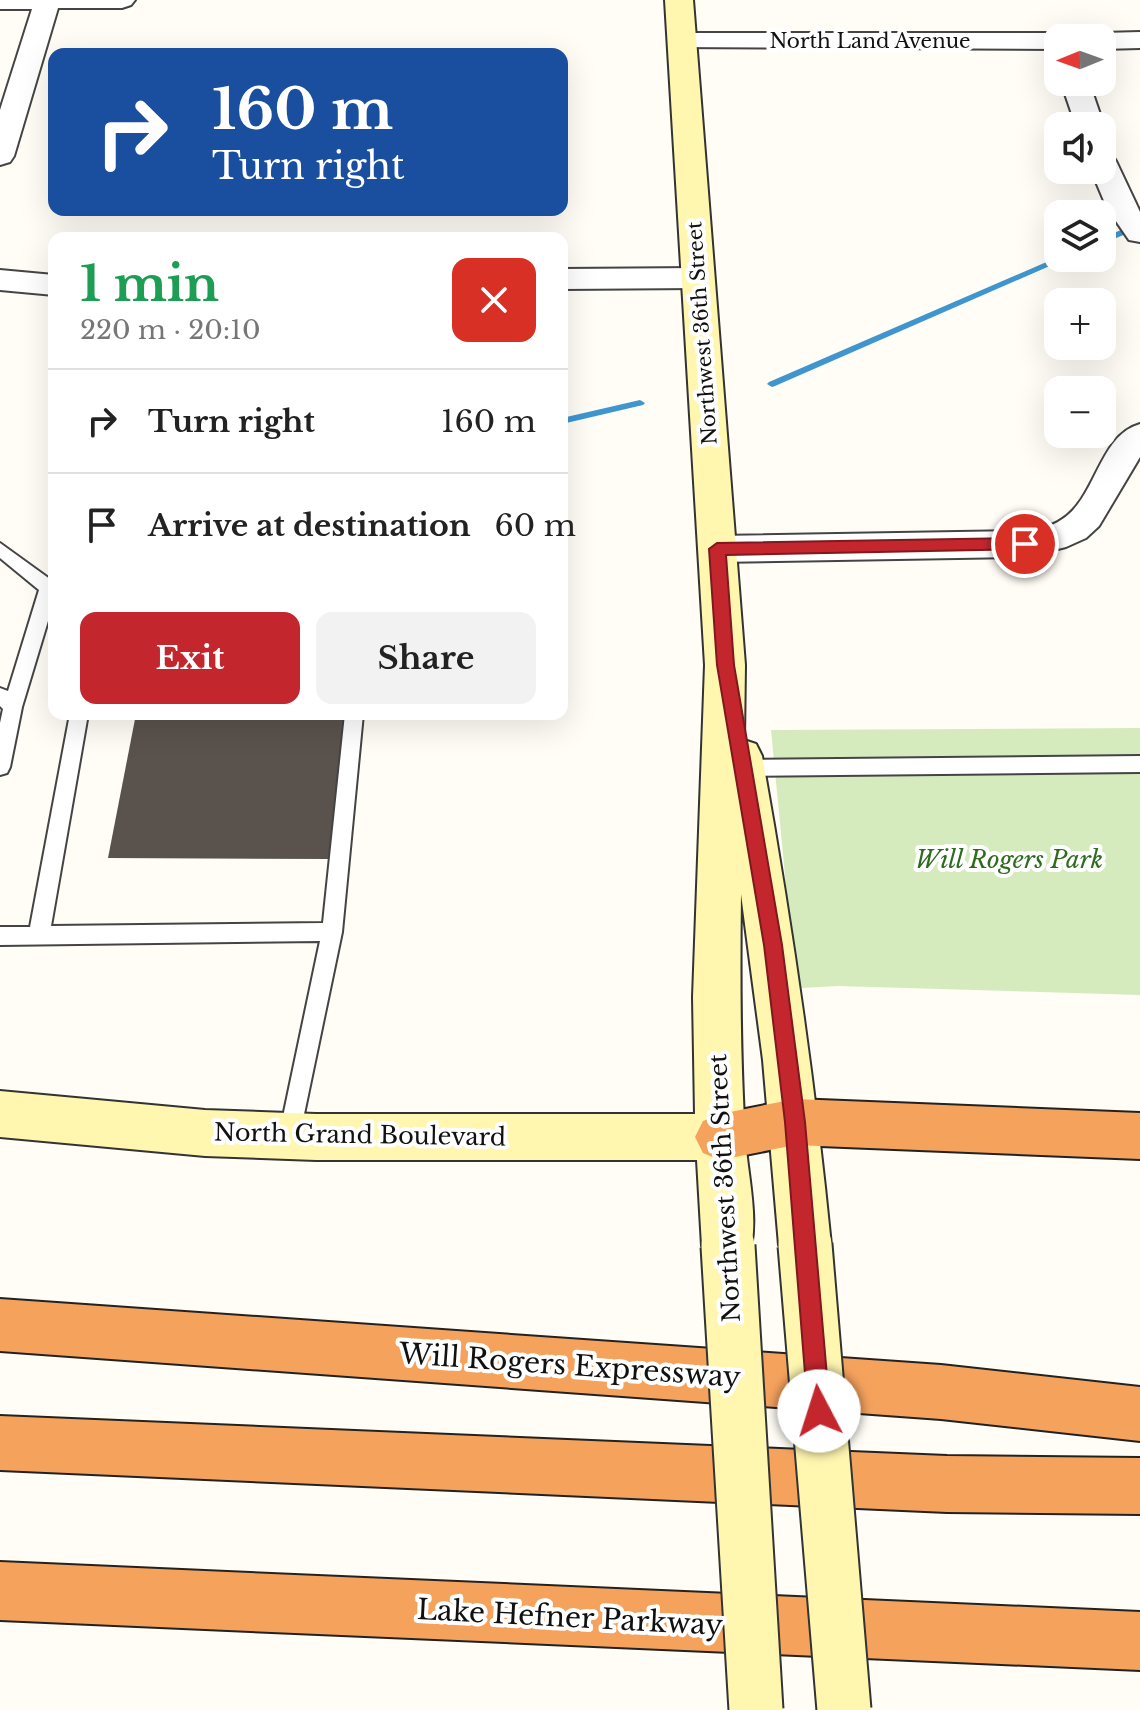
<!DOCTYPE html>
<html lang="en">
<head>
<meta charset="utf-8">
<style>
  :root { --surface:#fff; --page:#f2f2f2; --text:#222; --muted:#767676; --line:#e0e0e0; --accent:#c4262e }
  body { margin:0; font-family:"Libre Baskerville",serif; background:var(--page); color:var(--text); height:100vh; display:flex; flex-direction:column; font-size:30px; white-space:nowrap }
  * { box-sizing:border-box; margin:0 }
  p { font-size:26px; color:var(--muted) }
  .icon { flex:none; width:44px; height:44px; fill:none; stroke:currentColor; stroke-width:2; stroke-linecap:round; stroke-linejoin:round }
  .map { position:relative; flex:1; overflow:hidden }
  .drawer { position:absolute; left:48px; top:232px; width:520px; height:488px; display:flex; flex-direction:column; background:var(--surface); border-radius:16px; box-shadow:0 8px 32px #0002 }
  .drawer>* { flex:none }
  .guide { position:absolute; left:48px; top:48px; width:520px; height:168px; border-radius:16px; box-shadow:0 8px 32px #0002; background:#1a4fa0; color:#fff; overflow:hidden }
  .needle { width:52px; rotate:269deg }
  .buttons { position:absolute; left:1044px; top:24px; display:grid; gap:16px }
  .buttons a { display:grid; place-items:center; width:72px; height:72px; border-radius:16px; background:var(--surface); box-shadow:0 8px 32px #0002; font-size:40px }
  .pin { position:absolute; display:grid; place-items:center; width:68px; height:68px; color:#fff; margin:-34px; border:4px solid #fff; border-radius:50%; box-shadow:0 2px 8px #0007 }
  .me { position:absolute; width:88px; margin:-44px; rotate:355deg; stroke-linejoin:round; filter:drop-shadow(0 0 6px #0008) }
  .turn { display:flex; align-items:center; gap:28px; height:168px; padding:0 32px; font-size:36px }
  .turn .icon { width:104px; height:104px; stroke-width:2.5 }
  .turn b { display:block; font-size:56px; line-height:68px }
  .round { display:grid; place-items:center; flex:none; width:84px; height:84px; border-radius:16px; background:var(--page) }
  .head { display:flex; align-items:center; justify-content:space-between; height:136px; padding:0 32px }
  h1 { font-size:48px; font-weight:700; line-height:60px; color:#1e9e55 }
  .cta { display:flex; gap:16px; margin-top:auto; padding:16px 32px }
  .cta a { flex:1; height:92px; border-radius:16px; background:var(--accent); color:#fff; font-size:32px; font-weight:700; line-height:92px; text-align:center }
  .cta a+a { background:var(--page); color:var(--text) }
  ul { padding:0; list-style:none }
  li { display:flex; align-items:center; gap:24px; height:104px; padding:0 32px; border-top:2px solid var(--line) }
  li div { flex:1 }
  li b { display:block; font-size:30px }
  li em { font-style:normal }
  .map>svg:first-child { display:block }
  .green { fill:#d5ebbd }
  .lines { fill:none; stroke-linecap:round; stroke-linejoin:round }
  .stream { fill:#3f96cf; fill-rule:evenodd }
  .building { fill:#5a524d }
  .service-casing { stroke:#444; stroke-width:4 }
  .minor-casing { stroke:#444; stroke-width:4 }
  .secondary-casing { stroke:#333; stroke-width:4 }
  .motorway-casing { stroke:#222; stroke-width:4 }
  .service { fill:#fff; fill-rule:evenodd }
  .minor { fill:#fff; fill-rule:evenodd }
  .secondary { fill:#fff6b0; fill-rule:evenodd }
  .motorway { fill:#f5a25d; fill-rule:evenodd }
  .secondary-bridge-casing { stroke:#333; stroke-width:57; stroke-linecap:butt }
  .secondary-bridge { stroke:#fff6b0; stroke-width:53 }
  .route { fill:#c4262e; stroke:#7f191e; stroke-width:2 }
  .labels { text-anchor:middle; stroke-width:8; stroke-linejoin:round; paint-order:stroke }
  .far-street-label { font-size:20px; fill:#111; stroke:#fff }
  .park-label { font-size:24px; font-style:italic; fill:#2f6b1f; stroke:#fff }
  .street-label { font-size:24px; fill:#111; stroke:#fff }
  .near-street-label { font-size:28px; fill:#111; stroke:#fff }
</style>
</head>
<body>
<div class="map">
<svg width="1140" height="1710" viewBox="0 0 1140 1710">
  <rect width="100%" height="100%" fill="#fffdf5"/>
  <path class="green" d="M1140,728V995L838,986L801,988L788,906L771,730Z"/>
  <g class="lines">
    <path class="stream" d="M1140,222V228L1102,244V238Z
      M1058,257L1068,258L775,386L772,387L767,384L769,382Z
      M640,400L645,403L643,405L562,424V418Z"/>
  </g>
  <path class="building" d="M136,714H344L330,859L108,858Z"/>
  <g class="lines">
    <defs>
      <path id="service" d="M0,543L54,582V601L22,707L10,767L7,773L0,775V723L3,709L0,706V688L8,691L39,590L0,558Z
        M70,714H88L51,926L323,923L345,714H363L342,932L298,1143L290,1146L282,1143L279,1136L320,941L0,945V927H30Z
        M1140,756V772L743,776L736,774L733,768L736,762L743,760Z"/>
      <path id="minor" d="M0,0H135L131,5L122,8H58L14,156L10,162L0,165V110L32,9H0Z
        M1140,32V48L1102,49V38H1091L1102,33Z
        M681,33H1058L1069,38H1058V49L672,47L668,41L672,35Z
        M1061,82H1089L1104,126L1102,129V126H1076Z
        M1102,152L1112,155L1116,161L1140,212V242L1129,240L1107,208L1091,170H1102Z
        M698,268L709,271L713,278L709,285L698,288L562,289V269Z
        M0,270L54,275V295L0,290Z
        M1140,424V457L1099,526L1086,538L1066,547L1025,557L717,562L705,558L700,549L705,540L717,536L1025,531C1037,529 1051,527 1061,520C1097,498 1098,436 1140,424Z"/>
      <path id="secondary" d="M665,0H693L745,665L744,740L756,744L762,756C791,918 815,1081 831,1245L823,1263L805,1270L787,1263L779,1245L763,1060L741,894C740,975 740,1055 745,1136C747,1176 762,1226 746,1264L728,1271L710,1264L702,1246L697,1160H316L205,1156L0,1137V1091L205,1110L316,1114H695L693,997L705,665Z"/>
      <path id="motorway" d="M795,1099L1140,1113V1159L795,1145L720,1160L703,1153L695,1137L703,1121L720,1114Z
        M0,1299L941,1365L1140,1387V1441L941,1419L0,1351Z
        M0,1416L947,1456L1140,1458V1514L947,1512L0,1470Z
        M0,1562L1140,1612V1670L0,1620Z"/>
    </defs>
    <use href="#service" class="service-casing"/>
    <use href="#minor" class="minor-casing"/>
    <use href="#secondary" class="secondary-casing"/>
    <use href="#motorway" class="motorway-casing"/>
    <use href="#service" class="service"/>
    <use href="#minor" class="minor"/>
    <use href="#secondary" class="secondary"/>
    <use href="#motorway" class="motorway"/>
    <defs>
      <path id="secondary-bridge" d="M805,1245L844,1710
        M728,1246L756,1710"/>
    </defs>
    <use href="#secondary-bridge" class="secondary-bridge-casing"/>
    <use href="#secondary-bridge" class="secondary-bridge"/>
  </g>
  <path class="route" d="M1025,538L1033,544L1025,549L726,555L734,665L782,945L805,1122L830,1411L827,1419L819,1422L811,1419L808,1411L785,1122L764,945L717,665L709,549L717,543Z"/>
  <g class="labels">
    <g class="far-street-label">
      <text x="870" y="48">North Land Avenue</text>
      <text transform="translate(702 333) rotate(-94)" y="7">Northwest 36th Street</text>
    </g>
    <g class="park-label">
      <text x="1009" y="868">Will Rogers Park</text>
    </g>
    <g class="street-label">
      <text transform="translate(360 1135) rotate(1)" y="8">North Grand Boulevard</text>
      <text transform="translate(725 1188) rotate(-93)" y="8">Northwest 36th Street</text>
    </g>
    <g class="near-street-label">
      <text transform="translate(570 1365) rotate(4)" y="10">Will Rogers Expressway</text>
      <text transform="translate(570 1617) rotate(3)" y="10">Lake Hefner Parkway</text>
    </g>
  </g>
</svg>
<div class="buttons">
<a><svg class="needle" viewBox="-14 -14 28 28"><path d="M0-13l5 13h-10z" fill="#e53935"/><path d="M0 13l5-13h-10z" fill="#767676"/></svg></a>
<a><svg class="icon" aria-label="sound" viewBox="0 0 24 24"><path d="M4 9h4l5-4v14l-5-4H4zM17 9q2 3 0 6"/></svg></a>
<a><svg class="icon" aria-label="layers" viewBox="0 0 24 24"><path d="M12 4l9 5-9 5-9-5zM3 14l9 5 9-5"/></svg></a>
<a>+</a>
<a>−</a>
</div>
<div class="pin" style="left:1025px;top:544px;background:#d93025"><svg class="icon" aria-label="arrive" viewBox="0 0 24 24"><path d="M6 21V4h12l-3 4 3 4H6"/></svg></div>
<svg class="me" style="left:819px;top:1411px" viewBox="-20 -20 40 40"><circle r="19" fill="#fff"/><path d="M0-13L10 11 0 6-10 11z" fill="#c4262e"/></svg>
<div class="guide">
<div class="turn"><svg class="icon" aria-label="right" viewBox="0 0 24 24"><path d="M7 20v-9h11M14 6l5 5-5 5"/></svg><div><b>160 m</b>Turn right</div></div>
</div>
<section class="drawer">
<div class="head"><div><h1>1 min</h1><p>220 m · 20:10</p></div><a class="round" style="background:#d93025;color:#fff"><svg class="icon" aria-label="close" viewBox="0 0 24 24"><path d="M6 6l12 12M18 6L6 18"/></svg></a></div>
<ul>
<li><svg class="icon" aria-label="right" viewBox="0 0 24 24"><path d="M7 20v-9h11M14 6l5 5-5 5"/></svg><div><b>Turn right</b></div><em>160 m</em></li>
<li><svg class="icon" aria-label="arrive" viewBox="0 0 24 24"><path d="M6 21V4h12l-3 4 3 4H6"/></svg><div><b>Arrive at destination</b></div><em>60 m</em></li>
</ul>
<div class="cta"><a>Exit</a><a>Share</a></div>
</section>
</div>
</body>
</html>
